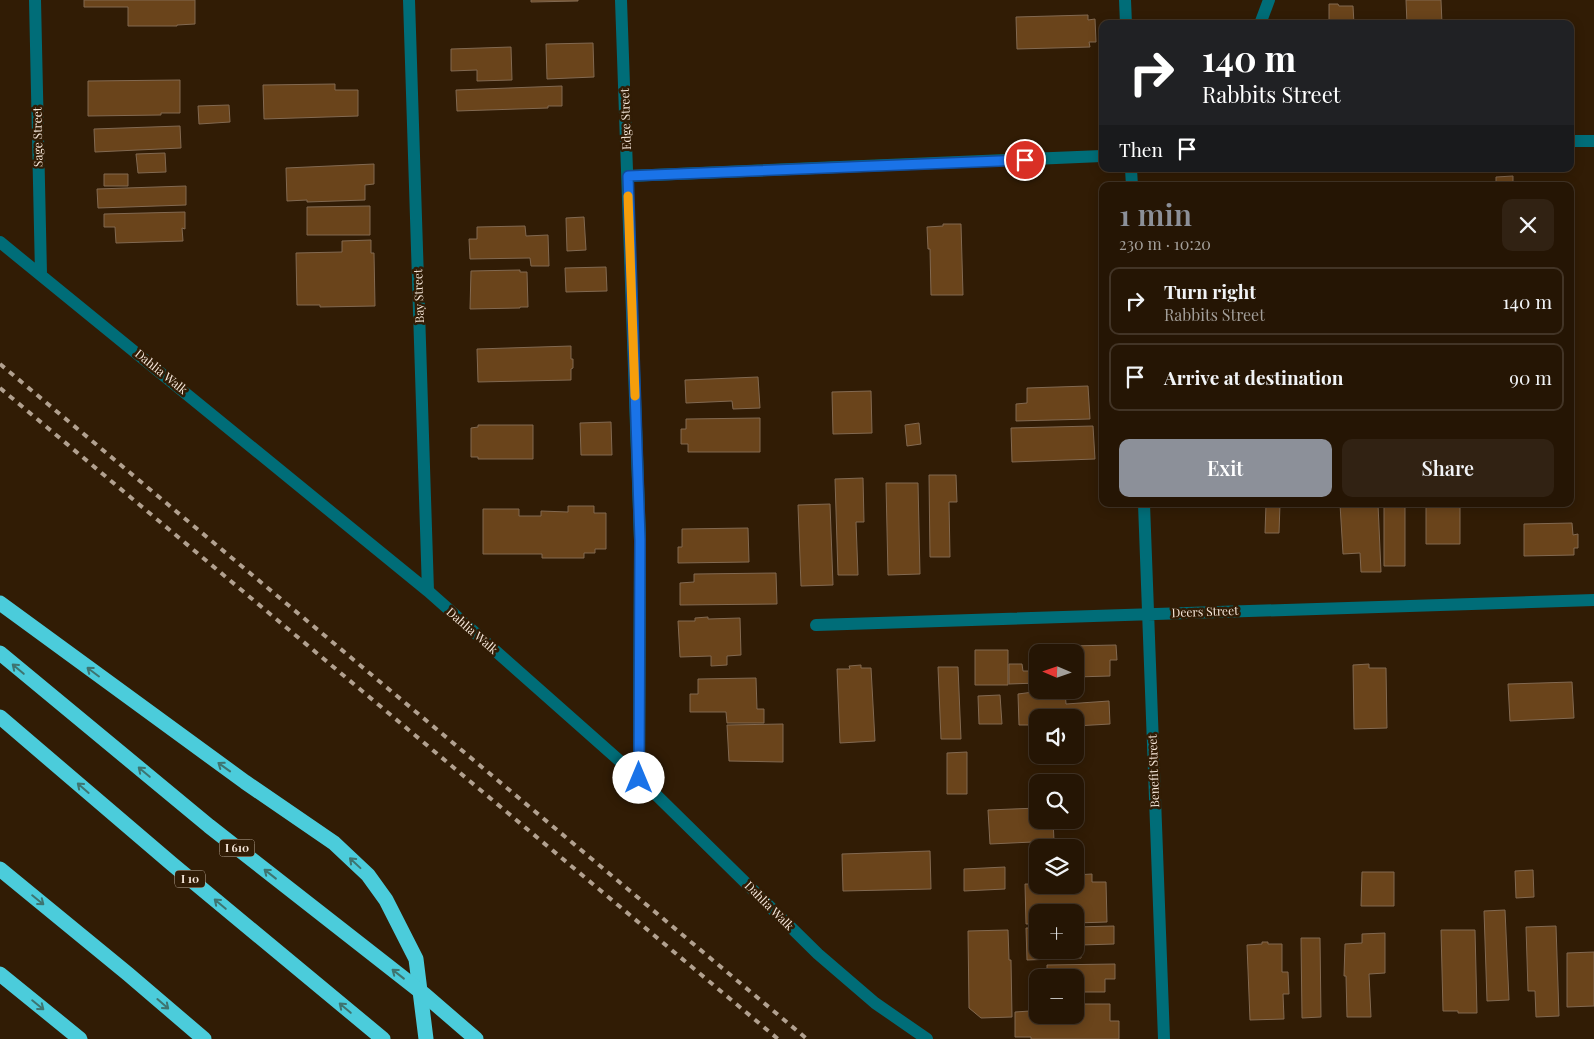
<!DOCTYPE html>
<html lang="en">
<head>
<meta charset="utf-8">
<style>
  :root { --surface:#251504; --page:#312213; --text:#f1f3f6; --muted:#a39f9a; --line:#423426; --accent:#8c9099 }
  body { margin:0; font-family:"Playfair Display",serif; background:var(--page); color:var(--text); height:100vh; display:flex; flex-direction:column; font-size:19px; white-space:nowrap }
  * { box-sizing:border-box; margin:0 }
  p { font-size:16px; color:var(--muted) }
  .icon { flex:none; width:28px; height:28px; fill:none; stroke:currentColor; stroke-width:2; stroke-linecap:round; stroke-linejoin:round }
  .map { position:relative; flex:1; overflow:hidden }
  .details { position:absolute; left:1099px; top:182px; width:475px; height:325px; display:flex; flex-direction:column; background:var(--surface); border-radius:10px; box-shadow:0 2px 12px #0003,0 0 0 1px var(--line) }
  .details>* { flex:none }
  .hud { position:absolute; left:1099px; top:20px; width:475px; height:152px; border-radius:10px; box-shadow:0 2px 12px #0003,0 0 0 1px var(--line); background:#202124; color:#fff; overflow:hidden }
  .needle { width:32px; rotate:272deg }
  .tools { position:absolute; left:1029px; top:644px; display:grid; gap:10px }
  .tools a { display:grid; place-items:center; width:55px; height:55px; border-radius:10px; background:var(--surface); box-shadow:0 2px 12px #0003,0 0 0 1px var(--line); font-size:25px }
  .pin { position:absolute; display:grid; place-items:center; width:42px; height:42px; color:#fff; margin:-21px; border:2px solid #fff; border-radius:50%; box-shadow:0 1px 5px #0007 }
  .me { position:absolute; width:55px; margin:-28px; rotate:0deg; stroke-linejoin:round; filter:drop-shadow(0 0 4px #0008) }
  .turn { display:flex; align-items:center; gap:18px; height:105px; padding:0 20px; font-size:22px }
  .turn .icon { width:65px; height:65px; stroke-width:2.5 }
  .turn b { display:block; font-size:35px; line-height:42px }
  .then { display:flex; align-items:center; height:48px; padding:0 20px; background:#0003; gap:10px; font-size:19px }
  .round { display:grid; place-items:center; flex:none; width:52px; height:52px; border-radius:10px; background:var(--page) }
  .summary { display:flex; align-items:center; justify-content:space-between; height:85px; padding:0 20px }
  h1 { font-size:30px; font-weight:600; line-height:38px; color:var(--accent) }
  .primary-button { display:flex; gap:10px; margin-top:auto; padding:10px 20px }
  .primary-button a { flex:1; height:58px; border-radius:10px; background:var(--accent); color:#fff; font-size:20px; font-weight:600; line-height:58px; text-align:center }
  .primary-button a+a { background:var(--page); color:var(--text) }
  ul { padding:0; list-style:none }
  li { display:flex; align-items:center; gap:15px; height:68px; margin:0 10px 8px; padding:0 10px; border:2px solid var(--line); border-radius:10px }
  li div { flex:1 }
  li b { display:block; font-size:19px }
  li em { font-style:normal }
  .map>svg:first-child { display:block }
  .building { fill:#6a441b; stroke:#826951 }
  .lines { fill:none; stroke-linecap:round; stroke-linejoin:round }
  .minor { stroke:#006d78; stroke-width:12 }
  .highway { stroke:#4bccdb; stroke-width:15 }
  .rail { stroke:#b2a190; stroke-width:4; stroke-dasharray:6 6; stroke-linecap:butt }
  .highway-bridge { stroke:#4bccdb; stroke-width:15 }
  .oneway { stroke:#3e7470 }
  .route-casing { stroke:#114b97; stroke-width:12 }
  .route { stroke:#1a73e8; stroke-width:9 }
  .slow { stroke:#f59e0b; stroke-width:9 }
  .labels { text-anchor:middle; stroke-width:5; stroke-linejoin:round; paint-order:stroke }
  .shield { fill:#311c05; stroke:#bbaa9a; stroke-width:1 }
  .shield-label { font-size:11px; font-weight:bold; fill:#f6e7da }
  .street-label { font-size:12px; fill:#f6e7da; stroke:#311c05 }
</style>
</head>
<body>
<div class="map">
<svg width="1594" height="1039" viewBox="0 0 1594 1039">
  <rect width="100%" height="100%" fill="#311c05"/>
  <path class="building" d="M84,0H195V24L177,25V26H128V7H84Z
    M531,0H578V1L531,2Z
    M1406,0H1441L1442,24H1407Z
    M1329,4H1338L1339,6H1353L1354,24H1329Z
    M1088,15V20L1095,19L1096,42H1089L1090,47L1017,49L1016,17Z
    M593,43L594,77L547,79L546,44Z
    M511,47L512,80L477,81V70L451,71V49Z
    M180,80V113H161V115L88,116V81Z
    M335,84V90H358V116L264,119L263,85Z
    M562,86V106H548V108L457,111L456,90Z
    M229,105L230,122L199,124L198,106Z
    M180,126L181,148L95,152L94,129Z
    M165,153L166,172L138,173L136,154Z
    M374,164V184L365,185V200L307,202V200L287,201L286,168Z
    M104,174H128V186H104Z
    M1513,176V184H1530V186H1496V177Z
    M186,186V205L98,208L97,189Z
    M1570,200L1572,258H1570Z
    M370,206V235H307V207Z
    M185,212V229L182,228L183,241L116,243L115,227H104V214Z
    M584,217L586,250L567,251L566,218Z
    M943,224H961L963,295H931L930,249H928L927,227L943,226Z
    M525,226L526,236L548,235L549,266H531L530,258L470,259L469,239H477V227Z
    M371,240V253H374L375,306L320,307V305H297L296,253L342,252V241Z
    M606,267L607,291L566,292L565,268Z
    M520,270V272H527L528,307H520V308L470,309L471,271Z
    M571,346V359H573V368L571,369V380L478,382L477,349Z
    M758,377L760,408L733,409L732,401L686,403L685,380Z
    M1088,386L1090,419L1016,421V404L1027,403V388Z
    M871,391L872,433L833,434L832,392Z
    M760,418V452H688V444H681V429H686V419Z
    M611,422L612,455H581L580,423Z
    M919,423L921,444L907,446L905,425Z
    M478,425H533V459H478V457H471V428L478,427Z
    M1093,426L1095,459L1012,462L1011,428Z
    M929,475H956L957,502H949L950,557H930Z
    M863,478L864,522H856L858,575H838L835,479Z
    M886,483H918L920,574L888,575Z
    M830,504L833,585L801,586L798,505Z
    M1266,504H1280L1279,533H1265Z
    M1340,504H1378L1381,572H1361L1360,553L1343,554Z
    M1384,504H1405V566H1384Z
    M1426,504H1460V544H1426Z
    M568,506H594V513H606V549H595V553H584V558H542V554H483V509H519V516H541V511L568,512Z
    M1572,523L1573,535L1578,534V548H1574V555L1524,556V524Z
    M748,528L749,562L678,563V547H682V529Z
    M776,573L777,604L680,605V583L694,582V574Z
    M708,617V619L740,618L741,655L727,656V665L711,666V656L680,657L678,621H695V618Z
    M1116,645L1117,660H1110V676L1075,677V652H1069V646Z
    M975,650H1008V685H975Z
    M1031,651H1046V652H1038V683L1009,684V664H1022L1023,671H1032Z
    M1369,664V668H1386L1387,728L1354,729L1353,665Z
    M861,665V668H871L875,741L840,743L837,669H850L849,666Z
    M938,667H958L961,739H941Z
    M756,678L757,709H764V723H727L726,712H690V694H698V679Z
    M1572,682L1574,718L1510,721L1508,684Z
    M1049,690H1065L1066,704L1109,701L1110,724L1075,726V718H1038V728H1034V725H1019L1018,694Z
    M1000,695L1002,724H979L978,696Z
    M783,724V762L729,761L727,725Z
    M967,752V794H947V753Z
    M1038,808V820H1053L1054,841L990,844L988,810Z
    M1061,844V848H1038V859H1032L1031,845Z
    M930,851L931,889L843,891L842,854Z
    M1005,867V889L964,891V869Z
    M1533,870L1534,897L1516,898L1515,871Z
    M1362,872H1394V906H1361Z
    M1092,874V882H1106L1107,922L1075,923V912H1038V924H1026L1025,884L1075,885V875Z
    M1505,910L1509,1000L1487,1001L1484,911Z
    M1114,926V944L1081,945V958L1027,960L1026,928H1038V950H1075V927Z
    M1556,926L1559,1016L1536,1017L1535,991H1528L1526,927Z
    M1008,930L1009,960H1011L1012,1017L981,1018L969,1008L968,931Z
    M1441,930H1475L1477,1013H1458V1011H1443Z
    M1385,933V973L1369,974L1371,1017H1347L1346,976H1344L1345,944L1362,943V934Z
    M1301,938H1320L1321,1017L1302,1018Z
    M1262,942H1268V944H1282V972H1288L1289,994H1283L1284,1019L1250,1020L1247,945L1262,944Z
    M1594,952V1006L1567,1007V953Z
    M1115,964V979H1105V992H1075V978H1047V965Z
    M1075,1004H1110V1021H1119V1039H1031V1037H1015V1012L1030,1011V1005H1038V1015H1075Z"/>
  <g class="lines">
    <path class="minor" d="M35,0L41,274
      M409,0L428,591
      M621,0L640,540L639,778
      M1125,0L1126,24
      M1260,24L1269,0
      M1570,141H1594
      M1131,169L1132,186
      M628,176L1102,156
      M0,242L428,591L639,778L818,954L875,1003L927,1039
      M1144,504L1164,1039
      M816,625L1594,600"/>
    <path class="highway" d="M0,603L245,782L334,843L368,875L386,900L416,959L426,1039
      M0,717L172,864L383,1039
      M0,869L128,974L204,1039
      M0,974L80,1039"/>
    <path class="rail" d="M0,364L807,1039
      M0,388L778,1039"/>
    <path class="highway-bridge" d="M0,653L209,826L425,995L476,1039"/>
  </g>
  <defs><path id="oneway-shaft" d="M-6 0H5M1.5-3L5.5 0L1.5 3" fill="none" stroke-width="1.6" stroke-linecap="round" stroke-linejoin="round" transform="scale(1.25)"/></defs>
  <g class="oneway">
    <use href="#oneway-shaft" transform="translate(18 669) rotate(-140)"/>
    <use href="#oneway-shaft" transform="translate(93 672) rotate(-143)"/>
    <use href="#oneway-shaft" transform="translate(224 767) rotate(-144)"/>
    <use href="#oneway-shaft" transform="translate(144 772) rotate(-140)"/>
    <use href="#oneway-shaft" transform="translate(83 788) rotate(-139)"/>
    <use href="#oneway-shaft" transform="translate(355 863) rotate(-137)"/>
    <use href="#oneway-shaft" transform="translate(270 874) rotate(-142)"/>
    <use href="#oneway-shaft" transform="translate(38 900) rotate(39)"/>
    <use href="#oneway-shaft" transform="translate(220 904) rotate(-140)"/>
    <use href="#oneway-shaft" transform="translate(398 974) rotate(-142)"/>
    <use href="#oneway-shaft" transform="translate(163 1004) rotate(41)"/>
    <use href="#oneway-shaft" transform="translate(38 1005) rotate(39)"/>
    <use href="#oneway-shaft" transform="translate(345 1008) rotate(-140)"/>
  </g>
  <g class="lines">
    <defs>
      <path id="route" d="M639,778L640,540L628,176L1025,160"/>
    </defs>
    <use href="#route" class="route-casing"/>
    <use href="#route" class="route"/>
    <path class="slow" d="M628,196L635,396"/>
  </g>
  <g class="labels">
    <g class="shield">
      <rect x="219.5" y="839.5" width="35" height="17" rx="4"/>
      <rect x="175" y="870.5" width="30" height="17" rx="4"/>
    </g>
    <g class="shield-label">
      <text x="237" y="852">I 610</text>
      <text x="190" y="883">I 10</text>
    </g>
    <g class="street-label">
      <text transform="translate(626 119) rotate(-92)" y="4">Edge Street</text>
      <text transform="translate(38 137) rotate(-91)" y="4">Sage Street</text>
      <text transform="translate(419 296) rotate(-92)" y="4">Bay Street</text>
      <text transform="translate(161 372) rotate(39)" y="4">Dahlia Walk</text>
      <text transform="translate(1205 612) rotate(-2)" y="4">Deers Street</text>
      <text transform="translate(472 631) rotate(41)" y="4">Dahlia Walk</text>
      <text transform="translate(1154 771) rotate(-92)" y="4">Benefit Street</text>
      <text transform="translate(769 906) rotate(45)" y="4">Dahlia Walk</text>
    </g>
  </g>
</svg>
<div class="tools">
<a><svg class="needle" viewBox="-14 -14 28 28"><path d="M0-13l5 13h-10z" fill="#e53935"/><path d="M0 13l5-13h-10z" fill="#a39f9a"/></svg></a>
<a><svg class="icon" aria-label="sound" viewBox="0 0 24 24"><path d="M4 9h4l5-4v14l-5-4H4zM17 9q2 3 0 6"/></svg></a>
<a><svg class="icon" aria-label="search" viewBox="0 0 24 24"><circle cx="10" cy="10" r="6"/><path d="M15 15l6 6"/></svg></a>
<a><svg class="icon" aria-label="layers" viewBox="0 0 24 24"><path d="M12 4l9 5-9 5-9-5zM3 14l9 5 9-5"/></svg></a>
<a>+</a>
<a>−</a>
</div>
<div class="pin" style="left:1025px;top:160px;background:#d93025"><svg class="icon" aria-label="arrive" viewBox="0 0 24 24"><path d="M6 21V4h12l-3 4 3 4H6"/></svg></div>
<svg class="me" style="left:639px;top:778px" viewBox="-20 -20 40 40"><circle r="19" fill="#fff"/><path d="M0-13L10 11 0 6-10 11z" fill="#1a73e8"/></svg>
<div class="hud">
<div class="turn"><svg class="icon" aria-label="right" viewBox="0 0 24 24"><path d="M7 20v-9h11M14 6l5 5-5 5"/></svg><div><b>140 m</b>Rabbits Street</div></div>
<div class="then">Then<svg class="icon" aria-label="arrive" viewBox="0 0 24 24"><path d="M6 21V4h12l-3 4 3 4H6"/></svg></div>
</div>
<section class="details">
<div class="summary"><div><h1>1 min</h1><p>230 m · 10:20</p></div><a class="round"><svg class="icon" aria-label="close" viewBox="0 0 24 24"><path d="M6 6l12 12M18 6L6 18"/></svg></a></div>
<ul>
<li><svg class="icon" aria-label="right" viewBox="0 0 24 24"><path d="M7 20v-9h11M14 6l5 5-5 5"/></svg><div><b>Turn right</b><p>Rabbits Street</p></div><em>140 m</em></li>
<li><svg class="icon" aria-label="arrive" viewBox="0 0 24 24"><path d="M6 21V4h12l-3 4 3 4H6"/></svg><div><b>Arrive at destination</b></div><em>90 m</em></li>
</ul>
<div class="primary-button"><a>Exit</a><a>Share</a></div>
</section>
</div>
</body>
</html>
